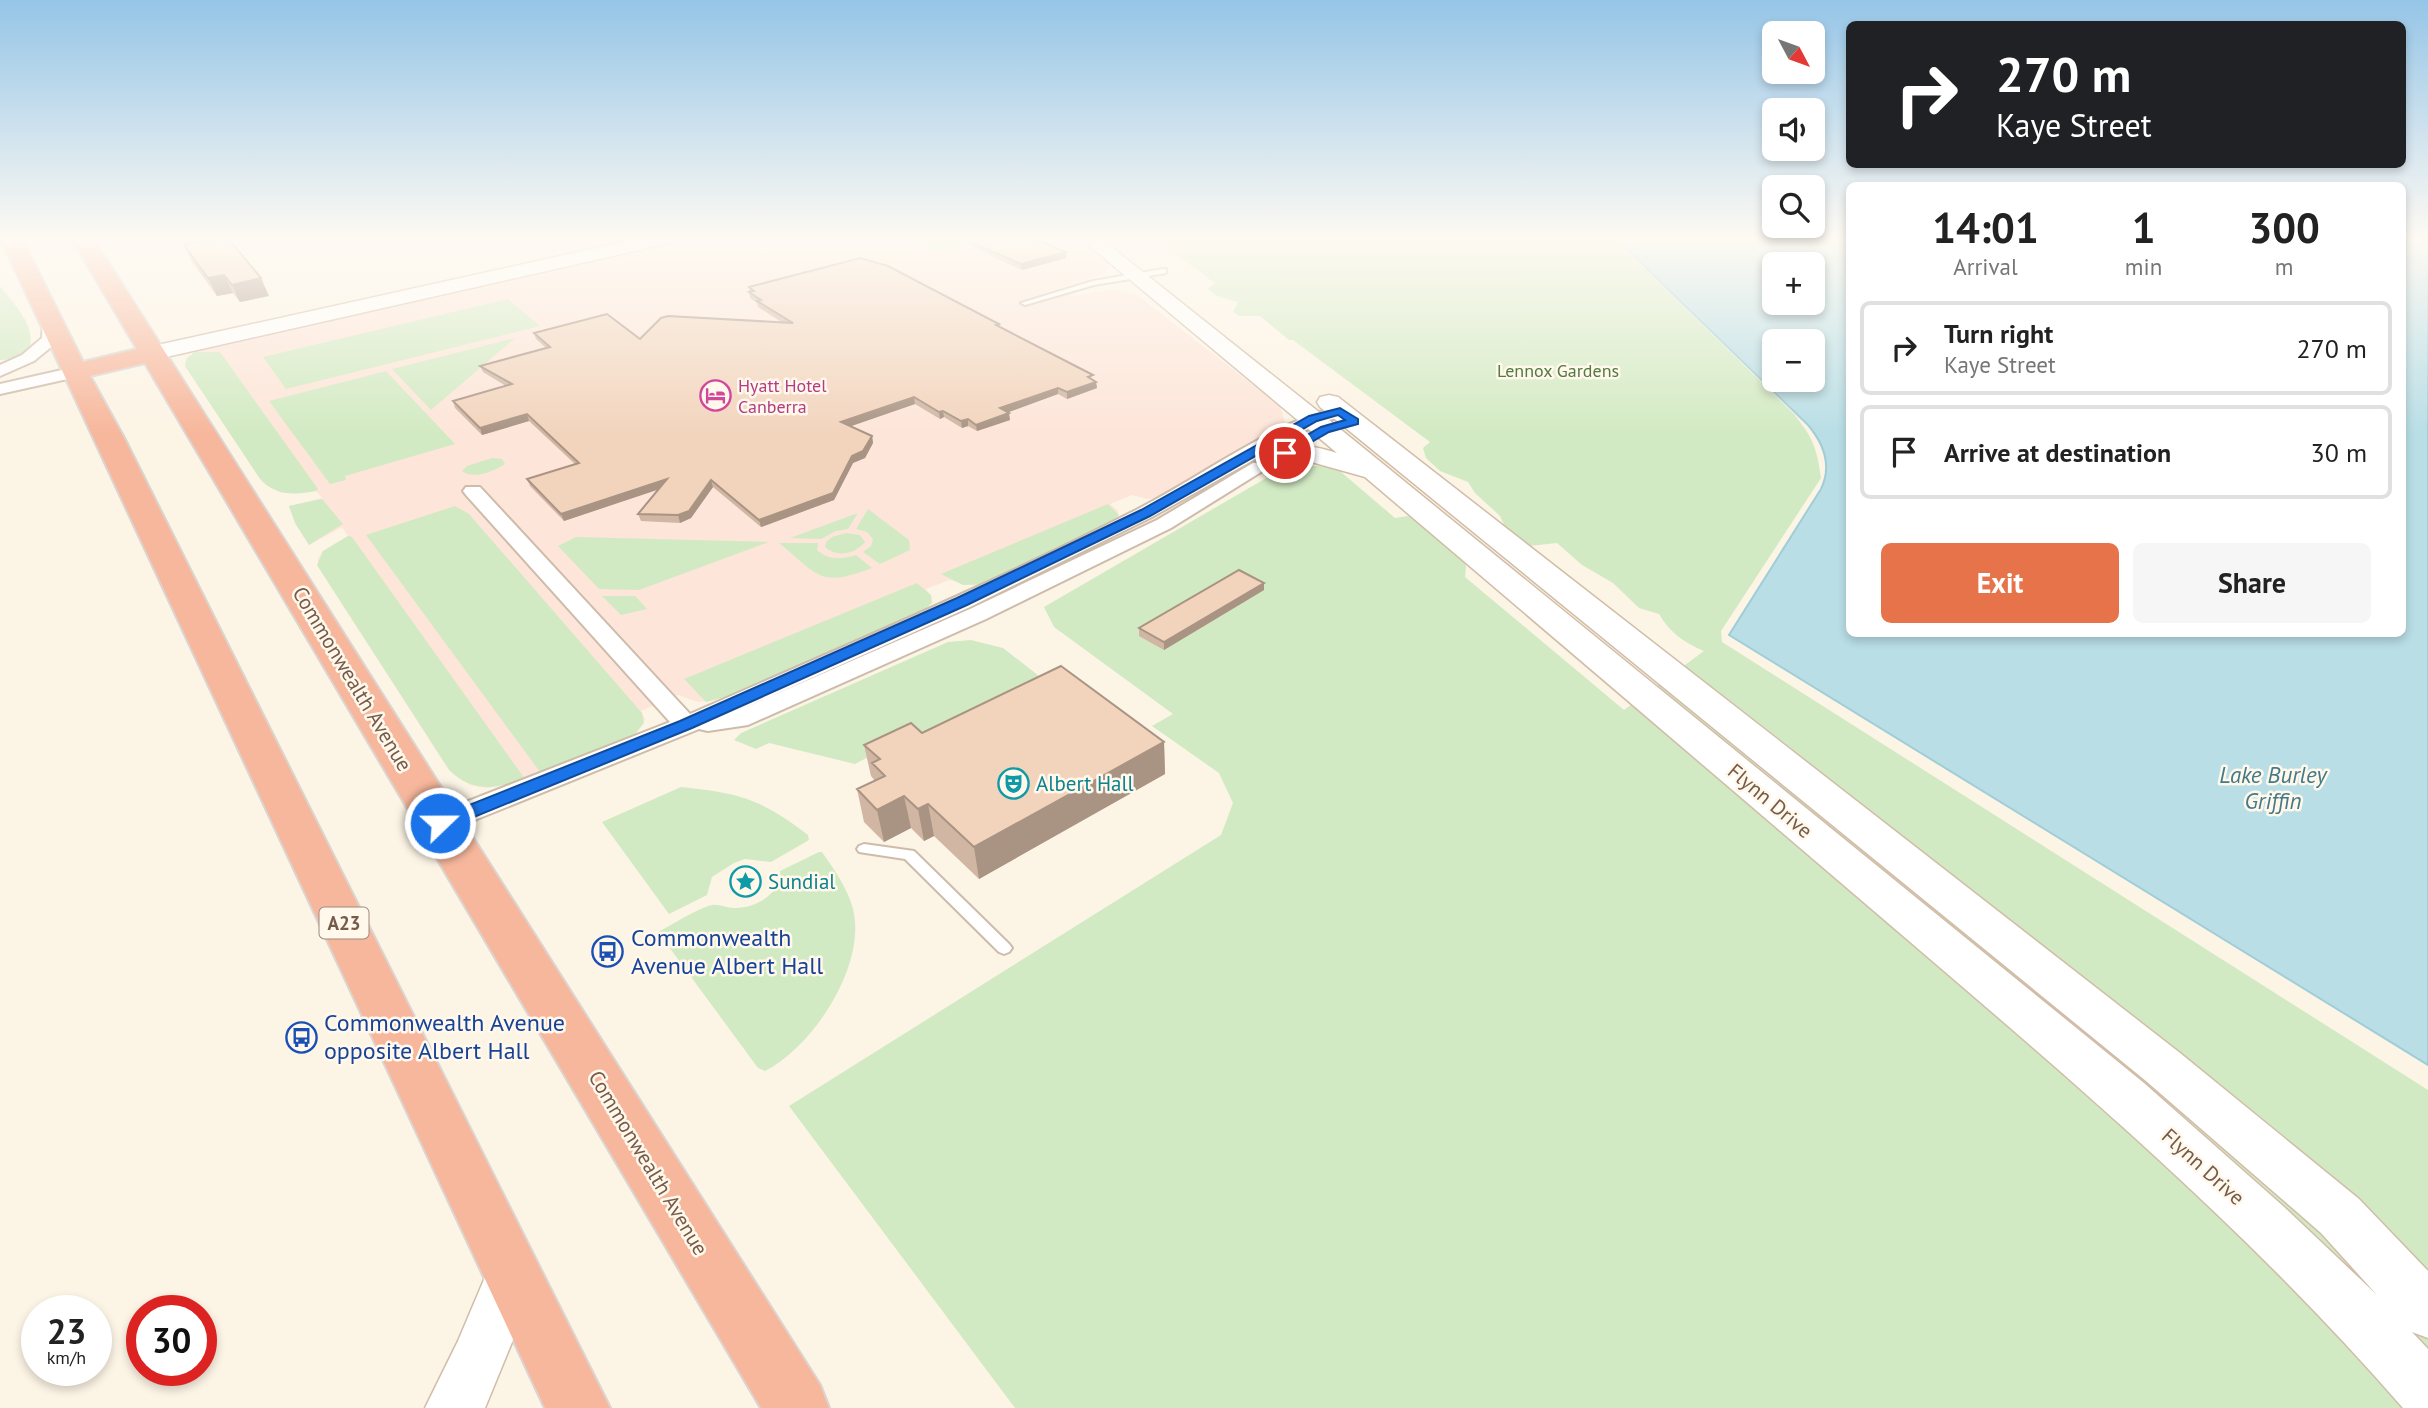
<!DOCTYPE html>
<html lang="en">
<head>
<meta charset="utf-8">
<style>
  :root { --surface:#fff; --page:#f6f6f6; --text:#222; --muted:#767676; --line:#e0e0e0; --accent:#e6734a }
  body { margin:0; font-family:"PT Sans",sans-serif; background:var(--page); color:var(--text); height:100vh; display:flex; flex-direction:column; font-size:26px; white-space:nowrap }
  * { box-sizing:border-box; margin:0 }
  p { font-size:23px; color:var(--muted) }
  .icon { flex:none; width:38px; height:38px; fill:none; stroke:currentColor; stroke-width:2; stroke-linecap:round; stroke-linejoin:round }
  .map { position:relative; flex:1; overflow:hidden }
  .sheet { position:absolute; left:1846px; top:182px; width:560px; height:455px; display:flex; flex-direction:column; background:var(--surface); border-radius:10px; box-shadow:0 4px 10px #0003 }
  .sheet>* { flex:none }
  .hud { position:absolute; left:1846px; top:21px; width:560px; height:147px; border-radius:10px; box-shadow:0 4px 10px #0003; background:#202124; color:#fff; overflow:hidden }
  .needle { width:46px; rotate:131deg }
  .tools { position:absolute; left:1762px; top:21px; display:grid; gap:14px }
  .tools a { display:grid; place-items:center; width:63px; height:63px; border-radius:10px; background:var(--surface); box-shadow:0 4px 10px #0003; font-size:35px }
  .speed { position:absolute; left:21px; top:1295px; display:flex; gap:14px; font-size:35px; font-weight:700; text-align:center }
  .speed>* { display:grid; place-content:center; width:91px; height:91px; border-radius:50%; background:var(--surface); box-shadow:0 4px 10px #0003; line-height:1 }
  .speed small { font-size:18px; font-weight:400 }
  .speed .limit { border:10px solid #d22; background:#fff; color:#111 }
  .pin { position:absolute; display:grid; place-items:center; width:60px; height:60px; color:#fff; margin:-30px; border:4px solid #fff; border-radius:50%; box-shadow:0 2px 7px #0007 }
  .me { position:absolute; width:77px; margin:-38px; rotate:68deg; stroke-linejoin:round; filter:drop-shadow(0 0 5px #0008) }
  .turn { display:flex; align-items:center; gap:24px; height:147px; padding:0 35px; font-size:32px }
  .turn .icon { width:91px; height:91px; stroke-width:2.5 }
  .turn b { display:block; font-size:49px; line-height:60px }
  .eta { display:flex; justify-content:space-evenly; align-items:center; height:119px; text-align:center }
  .eta b { font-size:42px; font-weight:800; line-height:49px }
  .cta { display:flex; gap:14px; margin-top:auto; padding:14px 35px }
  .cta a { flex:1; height:80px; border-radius:10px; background:var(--accent); color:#fff; font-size:28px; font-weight:800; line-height:80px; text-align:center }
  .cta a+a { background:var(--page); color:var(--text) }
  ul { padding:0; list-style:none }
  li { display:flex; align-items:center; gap:21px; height:94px; margin:0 14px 10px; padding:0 21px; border:4px solid var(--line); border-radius:10px }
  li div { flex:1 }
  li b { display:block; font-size:26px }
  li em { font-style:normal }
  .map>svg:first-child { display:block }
  .commercial { fill:#fde5d9 }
  .green { fill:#d2eac3 }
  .water { fill:#b9dee6; stroke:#a0cdd8; stroke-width:2; fill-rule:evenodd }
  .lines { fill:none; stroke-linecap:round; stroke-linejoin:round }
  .lane-casing { stroke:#cebcab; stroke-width:4 }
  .street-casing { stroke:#cebcab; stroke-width:4 }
  .secondary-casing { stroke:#d1bda8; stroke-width:3 }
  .highway-casing { stroke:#dbd4d0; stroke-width:4 }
  .lane { fill:#fff; fill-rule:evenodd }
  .street { fill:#fff; fill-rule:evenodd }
  .secondary { fill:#fff; fill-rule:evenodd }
  .highway { fill:#f7b79c; fill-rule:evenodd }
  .wall { fill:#d0b6a3 }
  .shaded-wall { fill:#a99484 }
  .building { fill:#f2d4bd; stroke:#a99484; stroke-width:2 }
  .route { fill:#1a73e8; stroke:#114b97; stroke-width:2 }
  .labels { text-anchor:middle; stroke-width:5; stroke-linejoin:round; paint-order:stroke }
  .far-park-label { font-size:18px; fill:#517b42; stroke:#fff8eb }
  .far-hotel-label { font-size:18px; fill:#b23c85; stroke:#fff8eb; text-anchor:start }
  .shield { fill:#fff8eb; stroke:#9e8a7a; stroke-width:2 }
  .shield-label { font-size:19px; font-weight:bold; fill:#755b4a }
  .street-label { font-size:21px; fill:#755b4a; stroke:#fff8eb }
  .culture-label { font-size:21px; fill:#0d838f; stroke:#fff8eb; text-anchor:start }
  .water-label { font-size:23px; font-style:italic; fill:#437a89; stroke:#fff8eb }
  .near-transit-label { font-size:24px; fill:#164399; stroke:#fff8eb; text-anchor:start }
</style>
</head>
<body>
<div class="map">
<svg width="2428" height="1408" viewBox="0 0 2428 1408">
  <rect width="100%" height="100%" fill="#fcf4e5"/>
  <path class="commercial" d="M684,237H1077L1107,261L1109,268L1104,274L1057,289L1073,296L1111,290L1137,295L1280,406L1285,422L1280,429L1159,498L1147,499L1132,495L1110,504L1118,511V518L975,586L949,580L926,589L932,599L927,609L726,698L698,702L678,695L641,711L645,719L637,733L547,775L487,788L470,785L448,769L318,567V559L323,551L348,536L342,527L309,545L295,523L289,506L322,498L316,491L281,493L265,484L185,366V362L195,352L227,340Z"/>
  <path class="green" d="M905,237H967L979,242L938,253Z
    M1152,237H1612L1793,413C1812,436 1817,447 1821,478L1721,631L1722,642L2428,1090V1408H1015L789,1106L1221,835L1233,803L1219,773L1152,726L1173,714L1054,627L1044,607L1287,466H1334L1395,518L1408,516L1458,544L1466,566L1465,577L1624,710L1704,651C1685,643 1670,633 1659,614L1639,608L1613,583L1582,565L1557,543L1529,546L1508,533L1500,516L1475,493L1468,482L1440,471L1426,458L1423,448L1430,442L1293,340H1289L1260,316H1240L1233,312L1238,302L1217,296L1208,289L1215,283Z
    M0,286C14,305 39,327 28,352L17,359L0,360Z
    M508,299L540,326L286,389L263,357Z
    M515,338L431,410L392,369Z
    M195,352H220L318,489L316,491C294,495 276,496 260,479L185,366L187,358Z
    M386,371L455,444L345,476L346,480L330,484L269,401Z
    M492,458L502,459L505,464C495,471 473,480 462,471L467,466Z
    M322,499L343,524L309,545L295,523L289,506Z
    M1108,504L1119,515L1112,524L984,584L963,585L941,574Z
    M455,506L469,514L642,713L644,723L634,735L547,775L540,772L366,535Z
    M868,509L909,540L910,550L880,564L863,552L871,546L873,539L867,532L856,529Z
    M858,513L848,529L836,531L821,539L790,538Z
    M846,533L860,535L865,542C855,554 837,558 825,547L826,542L832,537Z
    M348,536L352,537L525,779C498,789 473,793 450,771L317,565L323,551Z
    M576,537L769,542L639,590L599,589L558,546Z
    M779,543H818L817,550C829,561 842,559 856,555L872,568C820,588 819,576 779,543Z
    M917,583L931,595L932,603L916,616L736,694L706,702L684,679Z
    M602,596H635L647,609L621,615Z
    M971,640L1003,648L1048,683L912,751L899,741L855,764L769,743L756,749L734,740L741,733L948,642Z
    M681,787C740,793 761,799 808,835L809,840L771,862L745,859L734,863L712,877L707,895L669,914L602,822Z
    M819,852H822C835,871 847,887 853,909C867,965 813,1047 765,1071L758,1068L658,932C672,925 698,908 712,905C718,904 727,908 734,908C754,909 782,894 780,871Z"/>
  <path class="water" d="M1614,237H1850V634H2403V237H2428V1065L1729,635L1821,489C1832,466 1824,444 1808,425ZM1774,264H1813V303H1774ZM1774,341H1813V380H1774Z"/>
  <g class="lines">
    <defs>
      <path id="lane" d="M1163,269H1166V273L1094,285L1025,305L1021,303L1093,281Z
        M864,844L914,851L1009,944L1012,948L1009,952L1004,954L999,952L905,859L859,852L857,849L859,846Z"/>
      <path id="street" d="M51,318L59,323L56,343L34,361L0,376V365L22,355L42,338L43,323Z
        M75,367L83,372L81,376L0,394V384Z
        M1340,406L1349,411L1346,415L1319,423L1152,517L970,607L740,710L970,609L1157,520L1253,463H1267L1269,467L1171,528L986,619L748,725L708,731L699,729L450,830L440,832L430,830L426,823L430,816L670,722L466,495L463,491L466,487H480L690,714C840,648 992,584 1138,509C1200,477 1274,422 1340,406Z"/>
      <path id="secondary" d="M646,237H680L670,243L153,360L145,358L141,353L145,348L153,346Z
        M1079,237H1099L1334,424L2144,1083L2283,1206L2377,1295L2321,1233L2146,1081L1320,407L1317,402L1320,397L1329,395L1338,397L2180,1053L2359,1199L2428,1271V1338L2412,1332L2428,1349V1408H2403C2248,1229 2068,1077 1888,923C1714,774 1540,626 1365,477L1315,463L1276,459L1272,453L1276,447C1296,442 1318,447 1337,453Z
        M513,1248L532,1256L540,1274L485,1408H425L458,1341L494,1256Z"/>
      <path id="highway" d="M0,237H21L83,362L137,349L71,237H92L820,1385L829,1408H761L145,363L90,376L124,438L610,1408H545Z"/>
    </defs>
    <use href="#lane" class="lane-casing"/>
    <use href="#street" class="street-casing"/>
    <use href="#secondary" class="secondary-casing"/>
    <use href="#highway" class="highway-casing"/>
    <use href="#lane" class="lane"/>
    <use href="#street" class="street"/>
    <use href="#secondary" class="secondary"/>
    <use href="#highway" class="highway"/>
  </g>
  <path class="wall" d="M971,242L1066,258L1022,270L972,247Z
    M184,245L269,296L240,302L233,293L217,296L192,262Z
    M749,287L999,324L1000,327L1096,382L1097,388L1067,399L1058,394L1008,412L1010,420L977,431L968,426L962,428L944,417L940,419L915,404L850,426L872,436L873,443L865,458L853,463L834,500L761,527L713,487L691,518L680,523L641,521L638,514L658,489L564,521L530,486L527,479L575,464L529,421L482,435L455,408L453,401L506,386L483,372L480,366L546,348L536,339L534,333L640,339L783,323L758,307L757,303L750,298Z
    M1264,583V590L1164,650L1139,636V628Z
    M922,733L1164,742L1165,774L979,879L934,836L924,841L911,828L884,842L864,822L857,789L875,781L871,776L864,745Z"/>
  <path class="shaded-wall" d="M1066,252V258L1022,270L1021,264Z
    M224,275L233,293L217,296L208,278Z
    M261,278L269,296L240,302L232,285Z
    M1096,382L1097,388L1067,399V392Z
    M1058,388V394L1001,415L1000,408Z
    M914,397L915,404L843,429L841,422Z
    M943,411L944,417L940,419L939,412Z
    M1009,413L1010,420L977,431L976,425Z
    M527,414L529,421L482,435L480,428Z
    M968,419V426L962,428L961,421Z
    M872,436L873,443L865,458L853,463L834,500L761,527L759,520Z
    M667,479L669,486L564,521L561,514Z
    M711,480L713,487L691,518L680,523L678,515Z
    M1264,583V590L1164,650V642Z
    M1164,742L1165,774L979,879L974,847Z
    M904,796L911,828L884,842L877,810Z
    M928,804L934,836L924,841L918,809Z"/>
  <path class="building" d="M227,237L261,278L232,285L224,275L208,278L184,245Z
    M990,237H1030L1066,252L1021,264L971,242Z
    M860,258L888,266L999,324L996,325L1093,375L1088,377L1096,382L1067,392L1058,388L1000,408L1009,413L976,425L968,419L961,421L943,411L939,412L914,397L841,422L872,436L863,451L852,456L833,493L759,520L711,480L689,511L678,515L638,514L667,479L561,514L527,479L579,463L527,414L480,428L453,401L512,384L480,366L550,347L534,333L607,314L640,339L661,318L668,316L793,323L757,301L761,300L749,292L754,291L749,287Z
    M1239,570L1264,583L1164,642L1139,628Z
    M1061,666L1164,742L974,847L928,804L918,809L904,796L877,810L857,789L885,776L872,763L880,759L864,745L911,723L922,733Z"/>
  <linearGradient id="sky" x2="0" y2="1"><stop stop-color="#95c5e7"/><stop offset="0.55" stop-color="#fefaf3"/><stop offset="1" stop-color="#fefaf3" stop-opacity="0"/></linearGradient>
  <rect width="2428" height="434" fill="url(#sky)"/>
  <path class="route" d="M1340,408L1358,419V424L1329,432L1289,455H1281V450L1321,427L1345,420L1338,415L1317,421L1150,516L967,605L692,728L447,828L440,829L431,823L434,819L680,721L957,598L1141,510L1309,416Z"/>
  <defs>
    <symbol id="hotel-ring" viewBox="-11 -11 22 22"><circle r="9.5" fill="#fff8eb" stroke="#d1479c" stroke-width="1.5"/><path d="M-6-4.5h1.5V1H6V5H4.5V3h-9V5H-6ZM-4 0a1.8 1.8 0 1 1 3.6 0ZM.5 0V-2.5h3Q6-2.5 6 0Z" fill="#d1479c"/></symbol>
    <symbol id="theatre-ring" viewBox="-11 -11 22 22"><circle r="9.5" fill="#fff8eb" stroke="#0f9aa8" stroke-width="1.5"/><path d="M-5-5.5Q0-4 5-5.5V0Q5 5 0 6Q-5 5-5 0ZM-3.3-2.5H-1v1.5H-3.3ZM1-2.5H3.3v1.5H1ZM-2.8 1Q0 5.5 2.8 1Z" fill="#0f9aa8"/></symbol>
    <symbol id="sight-ring" viewBox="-11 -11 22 22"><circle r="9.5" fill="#fff8eb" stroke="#0f9aa8" stroke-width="1.5"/><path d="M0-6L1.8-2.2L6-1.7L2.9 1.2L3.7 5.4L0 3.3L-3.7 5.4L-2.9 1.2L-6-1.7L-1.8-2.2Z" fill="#0f9aa8"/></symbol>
    <symbol id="bus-ring" viewBox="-11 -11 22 22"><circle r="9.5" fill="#fff8eb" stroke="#1a4fb4" stroke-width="1.5"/><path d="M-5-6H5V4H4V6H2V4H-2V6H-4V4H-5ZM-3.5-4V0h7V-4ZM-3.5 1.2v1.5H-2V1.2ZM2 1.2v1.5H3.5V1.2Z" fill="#1a4fb4"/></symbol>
  </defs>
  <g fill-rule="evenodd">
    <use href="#hotel-ring" x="698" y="378" width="35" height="35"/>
    <use href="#theatre-ring" x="996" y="766" width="35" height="35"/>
    <use href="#sight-ring" x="728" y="864" width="35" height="35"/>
    <use href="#bus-ring" x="590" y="934" width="35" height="35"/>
    <use href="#bus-ring" x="284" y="1020" width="35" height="35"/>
  </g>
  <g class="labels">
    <g class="far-park-label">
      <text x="1558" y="377">Lennox Gardens</text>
    </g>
    <g class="far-hotel-label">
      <text x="738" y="392">Hyatt Hotel<tspan x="738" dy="21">Canberra</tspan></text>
    </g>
    <rect class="shield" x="319.5" y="907.5" width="49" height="31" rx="5"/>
    <g class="shield-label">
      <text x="344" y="930">A23</text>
    </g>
    <g class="street-label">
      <text transform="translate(352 679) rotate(59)" y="7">Commonwealth Avenue</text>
      <text transform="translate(1770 801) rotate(40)" y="7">Flynn Drive</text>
      <text transform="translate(648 1163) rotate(59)" y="7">Commonwealth Avenue</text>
      <text transform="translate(2203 1167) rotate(42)" y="7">Flynn Drive</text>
    </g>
    <g class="culture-label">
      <text x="1036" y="791">Albert Hall</text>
      <text x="768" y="889">Sundial</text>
    </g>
    <g class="water-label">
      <text x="2273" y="783">Lake Burley<tspan x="2273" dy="26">Griffin</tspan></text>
    </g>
    <g class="near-transit-label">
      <text x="631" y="946">Commonwealth<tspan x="631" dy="28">Avenue Albert Hall</tspan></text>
      <text x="324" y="1031">Commonwealth Avenue<tspan x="324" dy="28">opposite Albert Hall</tspan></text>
    </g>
  </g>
</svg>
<div class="tools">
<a><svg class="needle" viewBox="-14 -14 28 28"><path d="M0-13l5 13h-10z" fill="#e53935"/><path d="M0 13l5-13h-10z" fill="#767676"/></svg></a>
<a><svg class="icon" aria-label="sound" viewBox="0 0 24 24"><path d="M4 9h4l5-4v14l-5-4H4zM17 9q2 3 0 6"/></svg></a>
<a><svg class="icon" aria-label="search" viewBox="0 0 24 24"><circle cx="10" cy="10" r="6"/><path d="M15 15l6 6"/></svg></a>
<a>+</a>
<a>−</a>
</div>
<div class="speed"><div>23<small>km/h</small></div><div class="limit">30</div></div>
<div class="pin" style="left:1285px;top:453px;background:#d93025"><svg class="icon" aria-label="arrive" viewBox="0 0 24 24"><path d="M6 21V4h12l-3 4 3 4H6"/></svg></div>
<svg class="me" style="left:440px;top:823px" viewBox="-20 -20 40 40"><circle r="17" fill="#1a73e8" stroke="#fff" stroke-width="3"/><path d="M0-11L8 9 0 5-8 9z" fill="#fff"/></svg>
<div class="hud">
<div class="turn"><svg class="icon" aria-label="right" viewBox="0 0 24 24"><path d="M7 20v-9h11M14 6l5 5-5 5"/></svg><div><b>270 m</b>Kaye Street</div></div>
</div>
<section class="sheet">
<div class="eta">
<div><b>14:01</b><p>Arrival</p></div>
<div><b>1</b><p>min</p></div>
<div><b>300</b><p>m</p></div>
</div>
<ul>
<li><svg class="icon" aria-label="right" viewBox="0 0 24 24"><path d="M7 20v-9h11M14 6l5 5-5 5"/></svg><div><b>Turn right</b><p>Kaye Street</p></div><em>270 m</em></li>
<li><svg class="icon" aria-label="arrive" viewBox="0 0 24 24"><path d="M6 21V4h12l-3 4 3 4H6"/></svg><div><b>Arrive at destination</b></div><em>30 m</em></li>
</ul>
<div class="cta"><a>Exit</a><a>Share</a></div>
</section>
</div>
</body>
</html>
